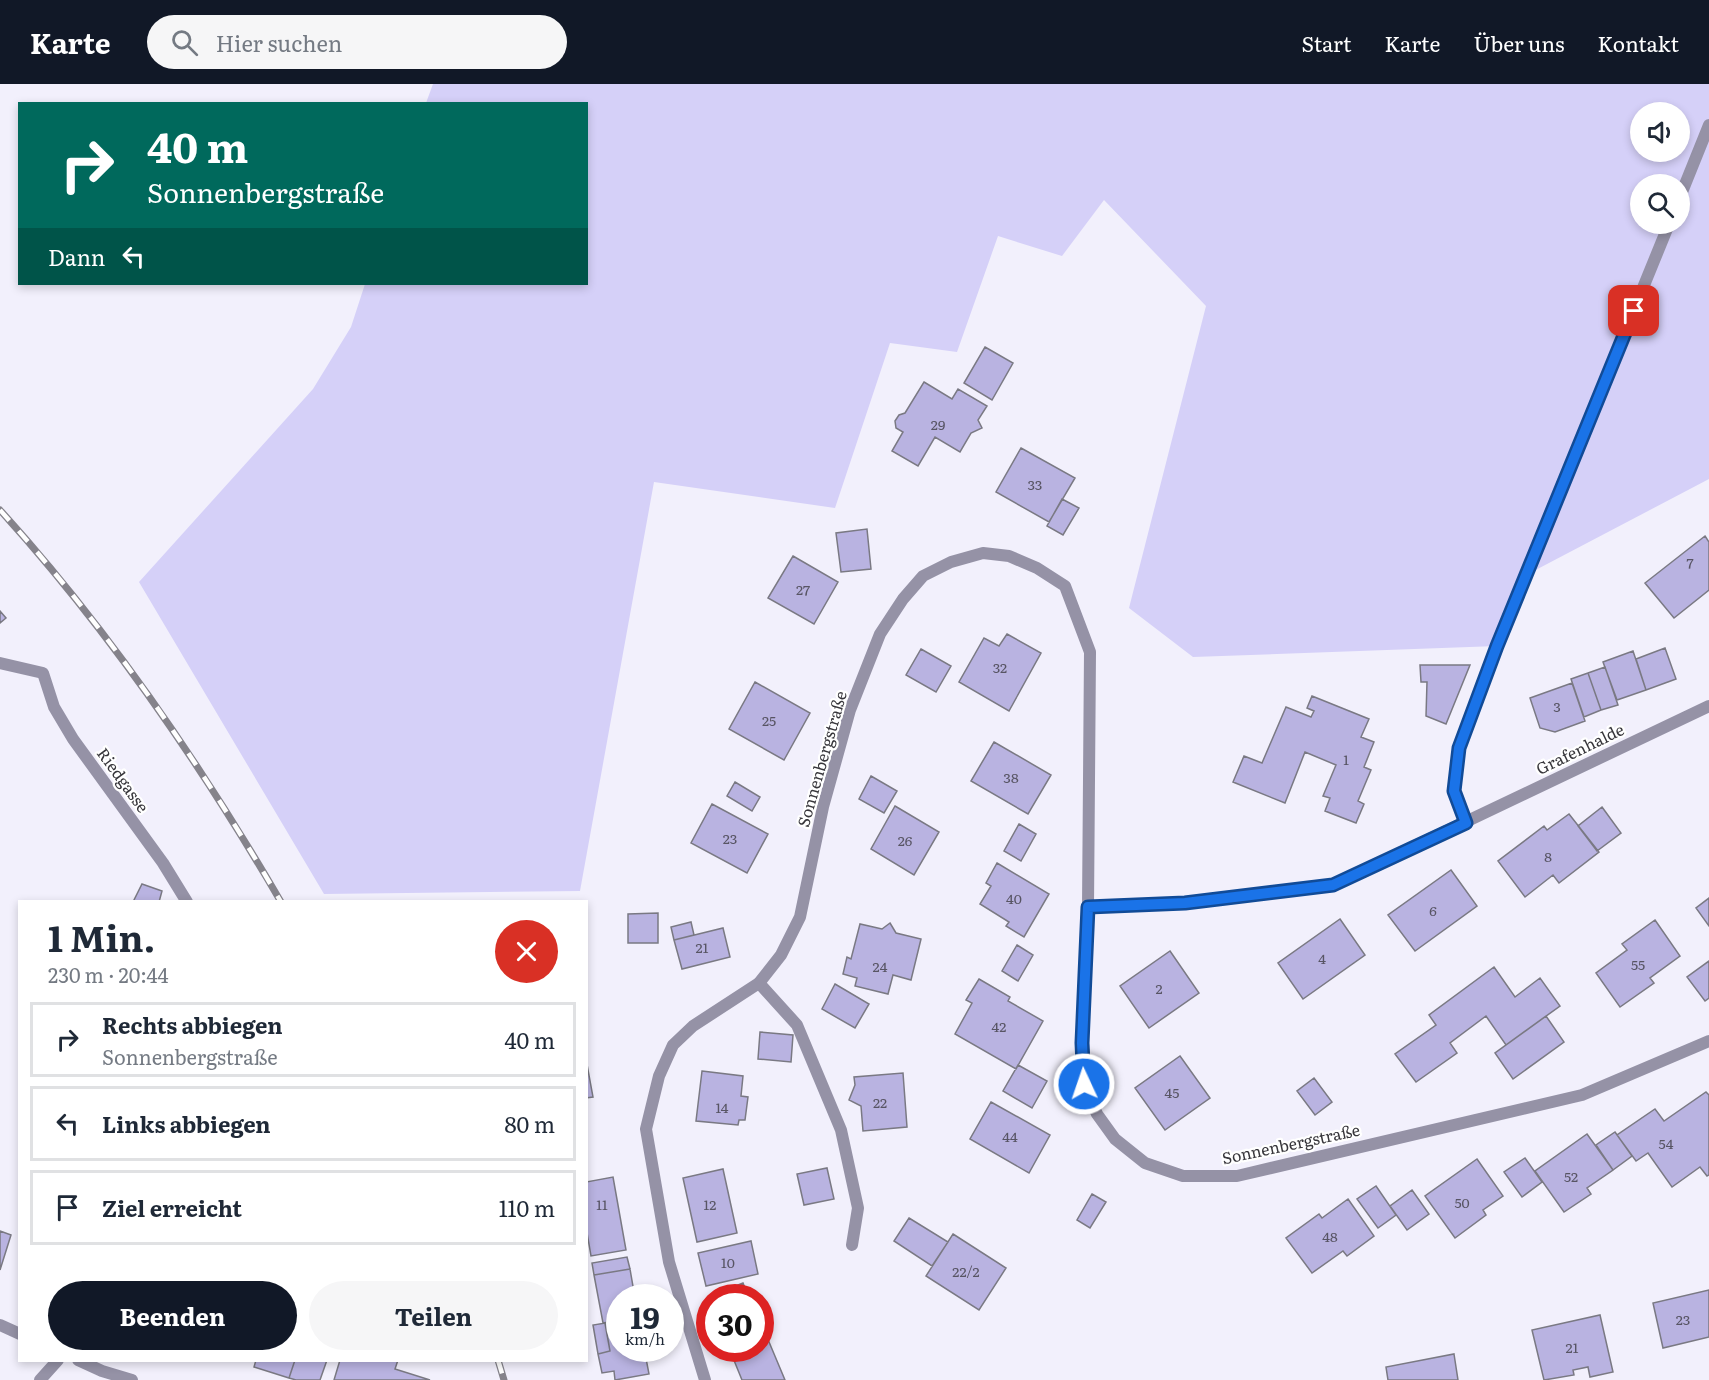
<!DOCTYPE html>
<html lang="de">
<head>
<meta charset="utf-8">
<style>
  :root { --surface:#fff; --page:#f6f6f7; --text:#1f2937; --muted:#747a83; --line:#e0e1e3; --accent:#111827 }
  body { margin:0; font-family:Literata,serif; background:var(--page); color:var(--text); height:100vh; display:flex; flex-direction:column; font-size:22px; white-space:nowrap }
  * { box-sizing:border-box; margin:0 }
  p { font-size:20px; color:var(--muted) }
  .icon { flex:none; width:33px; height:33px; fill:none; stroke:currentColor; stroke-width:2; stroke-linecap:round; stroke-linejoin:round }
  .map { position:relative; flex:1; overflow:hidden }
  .panel { position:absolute; left:18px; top:816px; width:570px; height:462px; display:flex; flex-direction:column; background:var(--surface); border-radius:0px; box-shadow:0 3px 9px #0003 }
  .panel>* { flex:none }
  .banner { position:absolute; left:18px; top:18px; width:570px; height:183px; border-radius:0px; box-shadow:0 3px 9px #0003; background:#00695c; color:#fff; overflow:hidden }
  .controls { position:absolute; left:1630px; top:18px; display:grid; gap:12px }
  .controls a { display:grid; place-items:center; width:60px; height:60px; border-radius:50%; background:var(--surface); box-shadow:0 3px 9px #0003; font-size:30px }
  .speed { position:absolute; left:606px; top:1200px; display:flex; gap:12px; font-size:30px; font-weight:700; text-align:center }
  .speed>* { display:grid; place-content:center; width:78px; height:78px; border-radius:50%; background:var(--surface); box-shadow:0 3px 9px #0003; line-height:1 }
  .speed small { font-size:15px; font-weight:400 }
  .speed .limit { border:9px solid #d22; background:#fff; color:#111 }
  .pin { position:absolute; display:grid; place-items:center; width:51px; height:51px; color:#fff; margin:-26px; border-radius:12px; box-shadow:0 3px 9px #0006 }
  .me { position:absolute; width:66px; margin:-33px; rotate:357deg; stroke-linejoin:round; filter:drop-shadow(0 0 4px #0008) }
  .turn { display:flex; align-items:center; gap:21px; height:126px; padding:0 30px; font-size:27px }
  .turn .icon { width:78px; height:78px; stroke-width:2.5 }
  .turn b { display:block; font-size:42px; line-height:51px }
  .then { display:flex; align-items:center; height:57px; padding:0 30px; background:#0003; gap:12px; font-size:22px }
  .round { display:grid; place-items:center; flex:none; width:63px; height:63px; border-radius:32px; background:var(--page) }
  .head { display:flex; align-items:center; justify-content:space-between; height:102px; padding:0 30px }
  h1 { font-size:36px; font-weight:700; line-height:45px }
  .cta { display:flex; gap:12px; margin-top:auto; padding:12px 30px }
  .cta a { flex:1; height:69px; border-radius:36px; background:var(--accent); color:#fff; font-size:24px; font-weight:700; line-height:69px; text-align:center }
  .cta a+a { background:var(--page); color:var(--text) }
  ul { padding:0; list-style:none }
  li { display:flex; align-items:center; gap:18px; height:75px; margin:0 12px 9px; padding:0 18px; border:3px solid var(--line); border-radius:0px }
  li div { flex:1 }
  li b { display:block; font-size:22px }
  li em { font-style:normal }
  header { display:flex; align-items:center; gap:36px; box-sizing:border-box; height:84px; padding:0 30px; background:var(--accent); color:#fff }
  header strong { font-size:28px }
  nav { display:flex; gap:33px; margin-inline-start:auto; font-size:21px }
  .search { width:420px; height:54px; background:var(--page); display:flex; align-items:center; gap:15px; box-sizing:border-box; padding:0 21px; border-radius:33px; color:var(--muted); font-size:22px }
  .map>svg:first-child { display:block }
  .green { fill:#d5d0f8; fill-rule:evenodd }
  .building { fill:#b9b3e1; stroke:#7a7983; stroke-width:1.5 }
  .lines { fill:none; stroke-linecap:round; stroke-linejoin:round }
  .service { stroke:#9592a6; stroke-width:12 }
  .minor { stroke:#9592a6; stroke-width:12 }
  .rail-casing { stroke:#85838b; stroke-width:7 }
  .rail { stroke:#fff; stroke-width:4.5; stroke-dasharray:14; stroke-linecap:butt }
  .route-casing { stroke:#114b97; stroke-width:15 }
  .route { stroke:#1a73e8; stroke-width:10 }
  .labels { text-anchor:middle; stroke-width:4.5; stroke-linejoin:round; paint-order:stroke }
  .number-label { font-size:14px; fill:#585564 }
  .street-label { font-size:16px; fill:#37363b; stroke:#fff }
</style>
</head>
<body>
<header>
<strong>Karte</strong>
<div class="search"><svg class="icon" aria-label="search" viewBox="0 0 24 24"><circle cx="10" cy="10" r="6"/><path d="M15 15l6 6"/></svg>Hier suchen</div>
<nav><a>Start</a><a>Karte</a><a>Über uns</a><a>Kontakt</a></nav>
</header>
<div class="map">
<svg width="1709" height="1296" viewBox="0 0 1709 1296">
  <rect width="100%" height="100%" fill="#f2f0fc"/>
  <path class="green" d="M433,0H1709V395L1528,490L1497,562L1193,573L1129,524L1206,222L1104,116L1062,172L998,152L957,268L890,259L835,424L654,398L580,807L324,810L139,498L313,305L351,243L365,200H586V20L426,19ZM1641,28H1680V68H1641ZM1641,100H1680V140H1641Z"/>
  <path class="building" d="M985,263L1013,279L992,316L964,299Z
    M924,298L952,315L958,305L987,322L978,336L982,344L971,349L960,368L935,353L918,382L892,367L903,348L896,344L895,337L899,331L905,329Z
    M1021,364L1075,394L1049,438L996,408Z
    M1062,415L1079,424L1063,451L1047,442Z
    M867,445L871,485L841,488L836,449Z
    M1705,452L1709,458V506L1674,534L1645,499Z
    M793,472L838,498L814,540L768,514Z
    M0,527L6,534L0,539Z
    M1007,550L1041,569L1009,627L959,598L984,554L999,562Z
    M1665,564L1676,595L1646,606L1636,575Z
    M921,565L951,582L936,608L906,591Z
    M1633,567L1646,606L1617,616L1603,578Z
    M1420,581H1470L1446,640L1426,632L1427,598H1421Z
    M1605,583L1618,621L1601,626L1588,589Z
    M1588,589L1601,626L1584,633L1571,595Z
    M755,598L810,629L784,676L729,645Z
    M1572,599L1585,637L1555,648L1540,644L1530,614Z
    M1312,612L1369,635L1361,653L1374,658L1364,683L1371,686L1358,717L1364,720L1356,739L1325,727L1330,714L1323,712L1336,681L1305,668L1285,719L1233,698L1244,672L1262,679L1286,623L1311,633L1314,627L1307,624Z
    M994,658L1051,691L1028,730L971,697Z
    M871,692L897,707L884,729L859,715Z
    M735,698L760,713L752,727L727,712Z
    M712,720L768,750L747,789L691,759Z
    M895,722L939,748L914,791L871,765Z
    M1602,723L1621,749L1597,767L1578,742Z
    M1569,730L1599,768L1559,799L1553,791L1525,813L1498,777L1544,742L1547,746Z
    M1019,740L1036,750L1021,777L1004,767Z
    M997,779L1049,810L1024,853L1006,842L1009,838L980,820L991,802L986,799Z
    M1451,786L1477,822L1415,867L1388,831Z
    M142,800L162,807L159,818H133Z
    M1709,814V842L1696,824Z
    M658,829V859H628V830Z
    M1340,835L1365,871L1303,915L1278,879Z
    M1655,836L1680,872L1650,894L1654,899L1620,923L1596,889L1627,866L1622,860Z
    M691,838L694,851L674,856L671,843Z
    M890,839L896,849L921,855L911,896L893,891L888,910L855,902L857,894L843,890L847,873L851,875L860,840L882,845Z
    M723,844L730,873L682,885L674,856Z
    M1017,861L1033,871L1018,897L1002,887Z
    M1170,867L1199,909L1149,944L1120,902Z
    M1709,877V914L1705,917L1687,893Z
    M1494,883L1515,913L1540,894L1560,922L1506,961L1486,932L1450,959L1457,969L1416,998L1395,970L1436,941L1429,931Z
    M979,895L1010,913L1008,917L1043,937L1016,985L955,950L972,919L966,916Z
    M835,900L869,920L855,944L822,925Z
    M1546,932L1564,958L1513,995L1495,969Z
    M760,948L793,951L791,978L758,975Z
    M1180,972L1210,1014L1165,1046L1135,1004Z
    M586,975L593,1013L586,1014Z
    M1018,981L1047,997L1032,1024L1003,1007Z
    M702,987L743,992L741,1012L748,1013L745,1036H739L738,1041L696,1037Z
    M903,989L907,1043L863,1047L861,1022L849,1016L855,1001L854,993Z
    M1314,994L1332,1018L1315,1031L1297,1007Z
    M1706,1008L1709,1011V1091L1707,1092L1700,1083L1672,1103L1648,1069L1636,1077L1617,1051L1655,1025L1664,1037Z
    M991,1018L1050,1051L1029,1089L970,1055Z
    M1615,1048L1632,1072L1613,1086L1596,1061Z
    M1587,1050L1613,1086L1587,1104L1591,1110L1564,1128L1535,1087Z
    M1525,1074L1542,1098L1522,1113L1504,1088Z
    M1477,1075L1503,1112L1483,1126L1486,1131L1455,1154L1425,1112Z
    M827,1084L834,1115L804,1121L797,1090Z
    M723,1085L737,1149L697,1158L683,1094Z
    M613,1093L626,1166L591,1172L586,1143V1098Z
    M1376,1102L1396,1131L1378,1144L1357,1115Z
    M1412,1106L1429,1130L1407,1146L1390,1122Z
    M1092,1110L1106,1118L1090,1144L1077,1136Z
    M1348,1115L1374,1152L1347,1172L1343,1167L1312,1189L1286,1154L1319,1130L1322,1134Z
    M909,1134L948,1158L932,1182L894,1157Z
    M0,1147L11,1151L0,1186Z
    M953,1150L1006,1184L979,1226L926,1192Z
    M751,1157L758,1190L706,1202L698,1169Z
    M627,1173L630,1185L594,1191L592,1179Z
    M630,1185L635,1214H620V1236L603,1239L594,1191Z
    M743,1199L749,1214H710V1217L708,1213Z
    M1709,1206V1253L1663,1264L1653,1219Z
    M1600,1231L1613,1288L1590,1293L1588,1283L1573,1286L1574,1291L1544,1296L1532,1246Z
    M620,1236V1264H644L649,1290L615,1296L614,1287L602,1289L598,1270L610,1267L605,1239Z
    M605,1239L610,1267L598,1270L593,1241Z
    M764,1246L785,1296H742L729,1264H760V1248Z
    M1454,1270L1458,1296H1388L1386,1283Z
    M256,1276H295L289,1294L254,1283Z
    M295,1276H327L320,1296H296L289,1294Z
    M340,1276H398L395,1285L430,1296H334Z"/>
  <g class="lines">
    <path class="service" d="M1680,113L1709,41
      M1466,739L1454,707L1459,664L1497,562L1669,140
      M759,899L797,941L841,1046L858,1124L852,1161"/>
    <path class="minor" d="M0,579L43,589L54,623L73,655L163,779L187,818
      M1088,823L1082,959L1084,1000L1097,1030L1115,1055L1145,1079L1183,1092H1237L1582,1011L1709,957
      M0,1241L20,1250
      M78,1276L102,1287L132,1296
      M40,1296L58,1276
      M705,1296L669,1178L646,1045L659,992L673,961L693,942L759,899L781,871L800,833L823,723L850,626L880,550L903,515L923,492L951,478L983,469L1009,472L1037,484L1065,502L1090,568L1088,823L1185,819L1333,801L1709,622"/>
    <defs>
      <path id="rail" d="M0,426C108,545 200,679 281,818
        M498,1276L504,1296"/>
    </defs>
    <use href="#rail" class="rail-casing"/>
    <use href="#rail" class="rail"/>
  </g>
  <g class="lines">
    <defs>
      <path id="route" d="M1084,1000L1082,959L1088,823L1185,819L1333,801L1466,739L1454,707L1459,664L1497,562L1634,227"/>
    </defs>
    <use href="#route" class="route-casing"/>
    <use href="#route" class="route"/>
  </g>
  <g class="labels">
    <g class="number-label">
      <text x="938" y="346">29</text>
      <text x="1035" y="406">33</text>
      <text x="1690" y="484">7</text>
      <text x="803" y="511">27</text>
      <text x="1000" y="589">32</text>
      <text x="1557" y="628">3</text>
      <text x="769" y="642">25</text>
      <text x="1346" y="681">1</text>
      <text x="1011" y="699">38</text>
      <text x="730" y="760">23</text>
      <text x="905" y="762">26</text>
      <text x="1548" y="778">8</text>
      <text x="1014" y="820">40</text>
      <text x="1433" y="832">6</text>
      <text x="702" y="869">21</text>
      <text x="1322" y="880">4</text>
      <text x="1638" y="886">55</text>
      <text x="880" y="888">24</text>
      <text x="1159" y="910">2</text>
      <text x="999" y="948">42</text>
      <text x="1172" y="1014">45</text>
      <text x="880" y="1024">22</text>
      <text x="722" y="1029">14</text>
      <text x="1010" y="1058">44</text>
      <text x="1666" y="1065">54</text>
      <text x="1571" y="1098">52</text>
      <text x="1462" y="1124">50</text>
      <text x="602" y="1126">11</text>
      <text x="710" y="1126">12</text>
      <text x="1330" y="1158">48</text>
      <text x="728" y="1184">10</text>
      <text x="966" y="1193">22/2</text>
      <text x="1683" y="1241">23</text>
      <text x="1572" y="1269">21</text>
    </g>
    <g class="street-label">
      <text transform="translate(1580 665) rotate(-26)" y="6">Grafenhalde</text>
      <text transform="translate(822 675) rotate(-74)" y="6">Sonnenbergstraße</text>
      <text transform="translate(123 696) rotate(54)" y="6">Riedgasse</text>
      <text transform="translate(1291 1060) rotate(-12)" y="6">Sonnenbergstraße</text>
    </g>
  </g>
</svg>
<div class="controls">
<a><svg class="icon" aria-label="sound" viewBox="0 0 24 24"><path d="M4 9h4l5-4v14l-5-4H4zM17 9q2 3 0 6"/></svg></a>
<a><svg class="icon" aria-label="search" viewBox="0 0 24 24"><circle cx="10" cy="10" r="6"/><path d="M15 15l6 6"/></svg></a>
</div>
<div class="speed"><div>19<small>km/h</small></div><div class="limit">30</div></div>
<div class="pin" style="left:1634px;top:227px;background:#d93025"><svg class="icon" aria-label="arrive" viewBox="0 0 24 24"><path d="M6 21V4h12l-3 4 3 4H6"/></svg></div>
<svg class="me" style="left:1084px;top:1000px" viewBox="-20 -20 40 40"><circle r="17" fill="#1a73e8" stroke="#fff" stroke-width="3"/><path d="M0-11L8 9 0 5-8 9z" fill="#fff"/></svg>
<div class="banner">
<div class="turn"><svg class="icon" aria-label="right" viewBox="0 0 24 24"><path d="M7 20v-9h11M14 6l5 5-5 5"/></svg><div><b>40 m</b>Sonnenbergstraße</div></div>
<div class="then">Dann<svg class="icon" aria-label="left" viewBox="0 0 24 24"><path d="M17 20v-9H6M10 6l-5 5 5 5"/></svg></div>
</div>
<section class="panel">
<div class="head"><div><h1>1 Min.</h1><p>230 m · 20:44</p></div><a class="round" style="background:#d93025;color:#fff"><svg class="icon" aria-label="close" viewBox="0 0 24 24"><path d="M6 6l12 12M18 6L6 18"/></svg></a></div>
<ul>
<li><svg class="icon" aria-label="right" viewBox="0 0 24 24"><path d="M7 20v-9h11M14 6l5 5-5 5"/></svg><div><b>Rechts abbiegen</b><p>Sonnenbergstraße</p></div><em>40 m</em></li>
<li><svg class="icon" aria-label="left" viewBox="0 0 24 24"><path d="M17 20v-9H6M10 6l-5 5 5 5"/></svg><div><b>Links abbiegen</b></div><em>80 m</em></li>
<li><svg class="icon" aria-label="arrive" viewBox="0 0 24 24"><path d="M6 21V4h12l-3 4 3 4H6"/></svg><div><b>Ziel erreicht</b></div><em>110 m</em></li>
</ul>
<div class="cta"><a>Beenden</a><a>Teilen</a></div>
</section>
</div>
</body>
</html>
